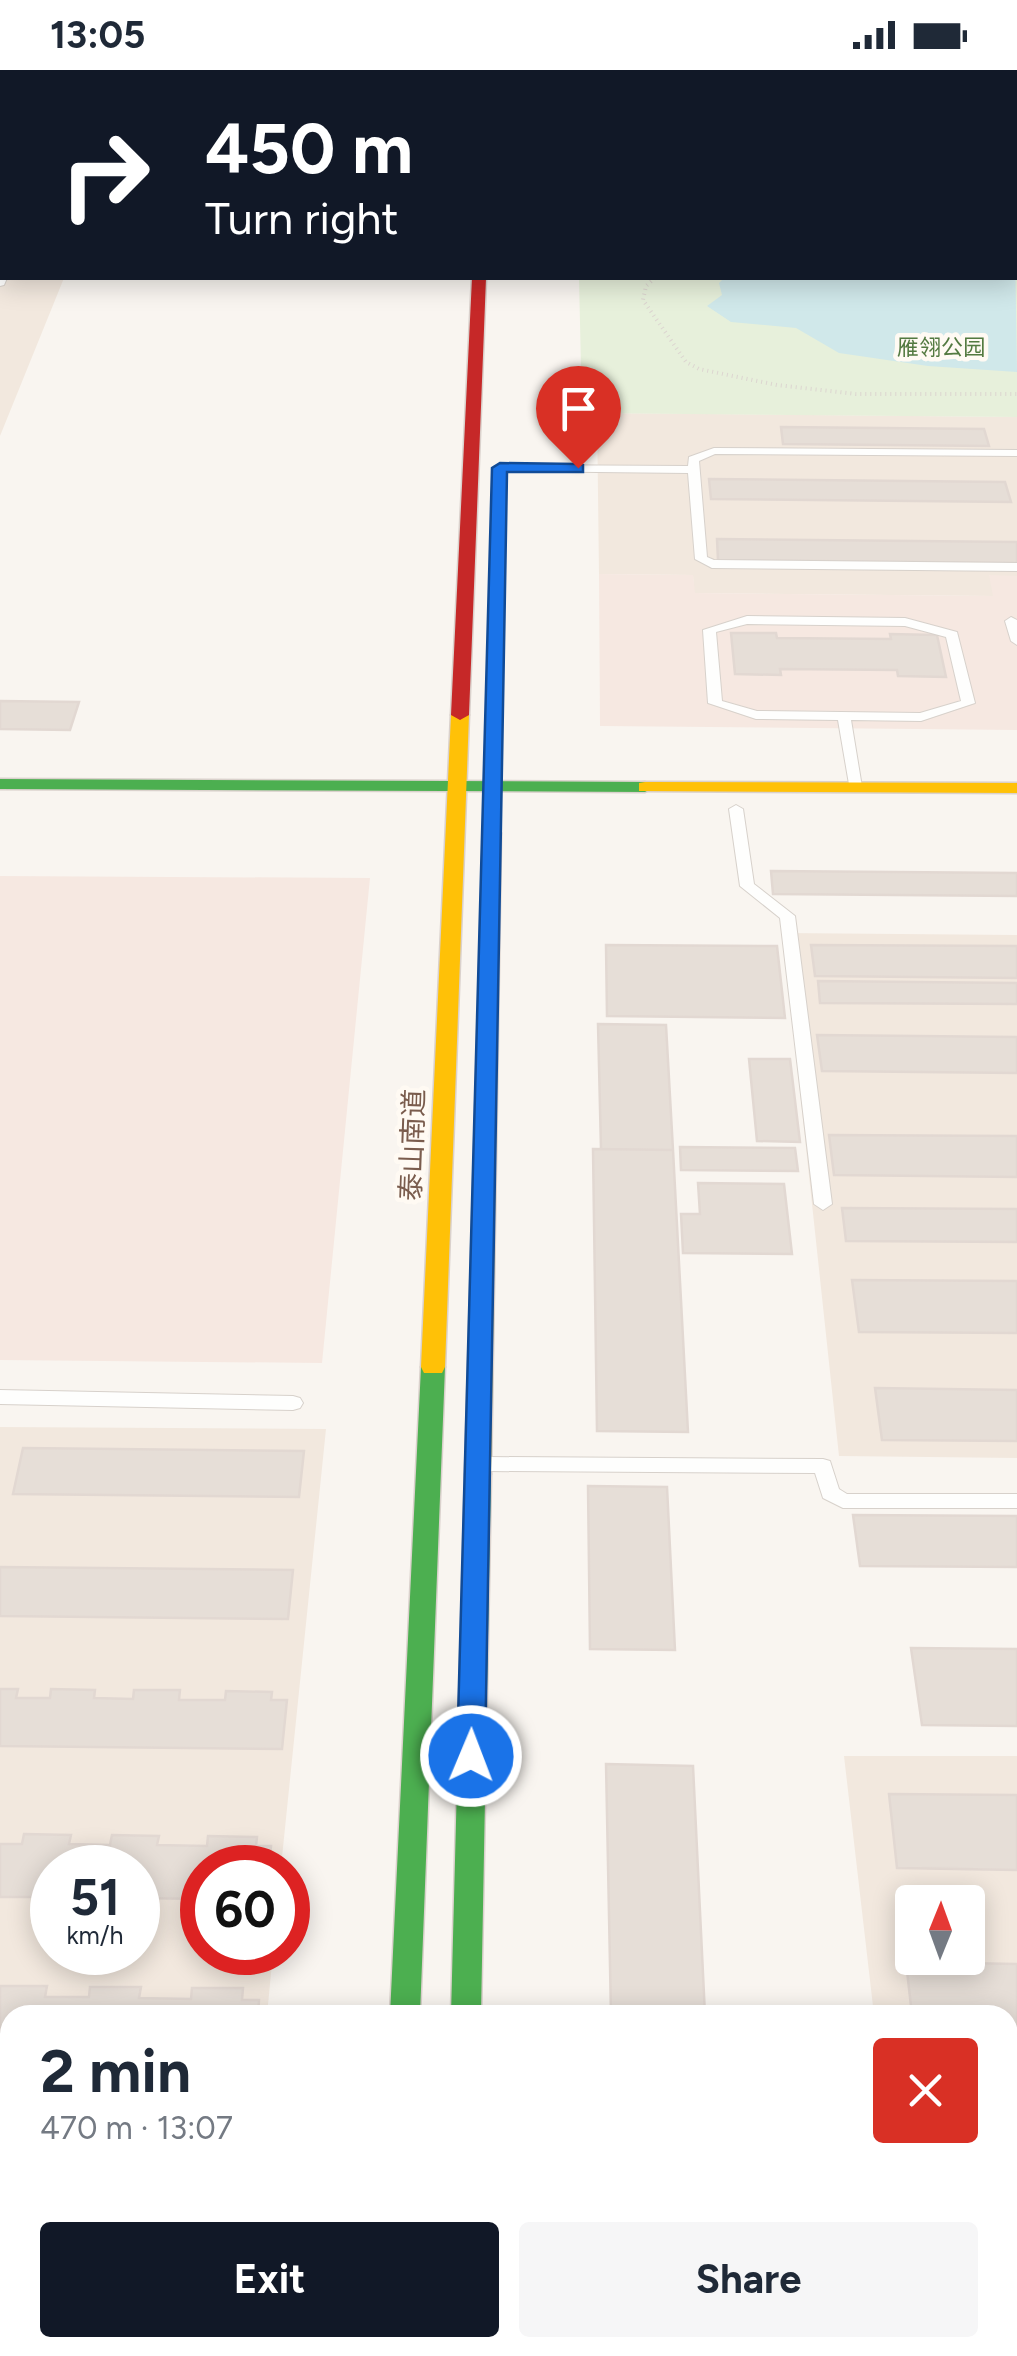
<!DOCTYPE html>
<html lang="en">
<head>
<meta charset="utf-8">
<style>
  :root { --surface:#fff; --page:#f6f6f7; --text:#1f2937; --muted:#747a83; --accent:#111827 }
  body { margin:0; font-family:Figtree,"Noto Sans SC",sans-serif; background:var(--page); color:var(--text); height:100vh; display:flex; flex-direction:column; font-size:38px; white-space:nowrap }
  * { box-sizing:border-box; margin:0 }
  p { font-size:32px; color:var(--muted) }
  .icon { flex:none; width:55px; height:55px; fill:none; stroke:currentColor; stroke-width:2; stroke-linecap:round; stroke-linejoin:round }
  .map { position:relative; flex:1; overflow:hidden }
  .sheet { position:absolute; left:0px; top:1935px; width:1018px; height:352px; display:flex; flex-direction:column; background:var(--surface); border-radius:30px 30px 0 0; box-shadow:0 5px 25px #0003 }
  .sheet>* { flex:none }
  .guide { position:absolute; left:0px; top:0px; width:1018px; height:210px; box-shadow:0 5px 25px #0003; background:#111827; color:#fff; overflow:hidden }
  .needle { width:65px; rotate:1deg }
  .tools { position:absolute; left:895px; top:1815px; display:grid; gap:20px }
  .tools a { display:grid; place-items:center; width:90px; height:90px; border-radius:10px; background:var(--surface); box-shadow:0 5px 25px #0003; font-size:50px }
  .speed { position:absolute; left:30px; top:1775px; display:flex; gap:20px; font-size:50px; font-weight:700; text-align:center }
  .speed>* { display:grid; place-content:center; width:130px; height:130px; border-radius:50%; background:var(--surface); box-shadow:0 5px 25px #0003; line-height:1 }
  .speed small { font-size:25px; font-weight:400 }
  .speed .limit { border:15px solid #d22; background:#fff; color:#111 }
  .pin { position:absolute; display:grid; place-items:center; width:85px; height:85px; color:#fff; margin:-102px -42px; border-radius:50% 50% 50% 0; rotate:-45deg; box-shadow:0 0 10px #0007 }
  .pin .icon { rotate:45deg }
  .me { position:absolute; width:110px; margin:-55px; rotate:1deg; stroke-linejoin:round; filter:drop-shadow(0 0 8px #0008) }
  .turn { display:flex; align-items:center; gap:35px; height:210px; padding:0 40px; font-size:45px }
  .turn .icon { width:130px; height:130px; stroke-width:2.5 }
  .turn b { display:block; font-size:70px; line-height:85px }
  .round { display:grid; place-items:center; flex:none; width:105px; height:105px; border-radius:10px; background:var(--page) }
  .summary { display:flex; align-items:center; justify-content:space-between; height:170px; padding:0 40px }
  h1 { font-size:60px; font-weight:700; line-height:75px }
  .cta { display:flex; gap:20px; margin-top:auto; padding:20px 40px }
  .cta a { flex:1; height:115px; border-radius:10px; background:var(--accent); color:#fff; font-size:40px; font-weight:700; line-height:115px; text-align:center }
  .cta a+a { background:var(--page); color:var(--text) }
  .status { display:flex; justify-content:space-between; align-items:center; height:70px; padding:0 50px; background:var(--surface); direction:ltr }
  .status svg { height:28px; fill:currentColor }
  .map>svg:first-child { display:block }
  .residential { fill:#f2e8de; fill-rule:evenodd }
  .commercial { fill:#f6e8e1 }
  .green { fill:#e7f0db }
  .water { fill:#d0e8ea }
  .building { fill:#e6ded7; stroke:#e2d8d2; stroke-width:2.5 }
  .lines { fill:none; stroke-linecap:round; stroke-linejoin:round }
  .lane-casing { stroke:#d7d1cb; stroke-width:2 }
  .street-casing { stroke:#d7d1cb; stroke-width:3 }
  .fast-casing { stroke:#dad1cc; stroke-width:3 }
  .slow-casing { stroke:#dad1cc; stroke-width:3 }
  .jam-casing { stroke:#dad1cc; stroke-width:3 }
  .path { stroke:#dcd5d0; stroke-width:4; stroke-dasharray:1 4; stroke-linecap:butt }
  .lane { fill:#fefefd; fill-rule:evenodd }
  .street { fill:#fefefd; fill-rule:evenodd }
  .fast { fill:#4caf50; fill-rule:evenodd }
  .slow { fill:#ffc107; fill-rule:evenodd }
  .jam { fill:#c62828; fill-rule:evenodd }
  .route { fill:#1a73e8; stroke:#114b97; stroke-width:2.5 }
  .labels { text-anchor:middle; stroke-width:9; stroke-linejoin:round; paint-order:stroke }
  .far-park-label { font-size:22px; fill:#537a41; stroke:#fffaf3 }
  .street-label { font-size:28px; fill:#7a5c4d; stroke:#fffaf3 }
</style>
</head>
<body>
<div class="status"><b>13:05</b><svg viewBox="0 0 49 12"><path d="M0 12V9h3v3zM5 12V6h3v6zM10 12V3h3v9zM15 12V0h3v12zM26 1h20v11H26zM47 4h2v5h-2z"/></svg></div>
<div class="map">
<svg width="1017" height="2286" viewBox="0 0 1017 2286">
  <rect width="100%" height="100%" fill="#f9f5f0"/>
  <path class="residential" d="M0,0H457L2,2V208H64L0,366Z
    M597,343L1017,347V506H990L994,526L694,523L693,505L599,504Z
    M783,863L1017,865V1388L839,1386Z
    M0,1357L326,1359L281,1797L202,1798V1882L273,1883L267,1945H10V2278H233L232,2286H0ZM52,1798H138V1882H52Z
    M844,1686H1017V2120L1008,2118V1945H874ZM912,1832H968V1888H912Z"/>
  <path class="commercial" d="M599,504L693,505L695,523L993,526L989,505L1017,506V660L600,656Z
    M0,806L370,808L322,1293L0,1290Z"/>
  <path class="green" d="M574,0H1017V347L582,343L579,208H1015V2Z"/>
  <path class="water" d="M1015,175L1017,302L928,296L839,283L796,258L731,252L707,236L722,225L719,213L724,208H1015Z"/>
  <path class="building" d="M781,357L984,359L989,376L783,374Z
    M709,409L1005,412L1011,432L711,429Z
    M717,469L1017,472V493L718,490Z
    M731,563H776L777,568L891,569L890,564L937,565L946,607L898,606L897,600L780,599L781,605L735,604Z
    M0,631L79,632L70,660L0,659Z
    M771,801L1017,803V826L773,824Z
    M606,875L777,876L785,948L607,946Z
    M811,875L1017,876V908L815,906Z
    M818,911L1017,913V934L820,933Z
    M598,954L666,955L673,1080L601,1079Z
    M817,965L1017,967V1003L822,1001Z
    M749,989H790L800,1072L757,1071Z
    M829,1065L1017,1066V1107L834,1105Z
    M680,1077L795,1078L798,1101L681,1100Z
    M593,1079L673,1080L688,1362L597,1361Z
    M698,1113L784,1114L792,1184L683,1183L681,1144H700Z
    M842,1138L1017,1139V1172L846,1171Z
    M852,1210L1017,1211V1263L859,1262Z
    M875,1318L1017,1320V1371L882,1370Z
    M23,1378L304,1381L299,1427L13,1424Z
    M588,1416L667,1417L675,1580L590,1579Z
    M853,1445L1017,1446V1497L860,1496Z
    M0,1497L293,1500L288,1549L0,1546Z
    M911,1578L1017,1579V1656L922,1655Z
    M0,1619H18L16,1628H50L51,1619L95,1620L94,1628L133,1629L134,1620H180L179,1630H225L226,1621L272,1622L271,1630H287L282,1679L0,1676Z
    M606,1694L693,1696L705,1945H611Z
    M889,1724L1017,1725V1800L897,1798Z
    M24,1764L71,1765L69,1774L110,1775L112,1765L159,1766L157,1775L207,1776L208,1766L257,1767L256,1776H271L269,1798H202V1829L138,1828V1798H52V1827H0V1774H22Z
    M906,1892L1017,1894V1981H1008V1945H912Z
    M0,1916H47L45,1927H89L90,1917H141L139,1928L191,1929L192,1918H243L242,1930H259L258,1945H10V1986H0Z
    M0,2099H10V2178L0,2177Z"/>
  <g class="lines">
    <defs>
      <path id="lane" d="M0,118H2V124H0Z
        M0,157H2V163H0Z
        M0,203L7,208L4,215L0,216Z
        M714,378L1017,380V386L715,384L699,391L707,487L714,490L1017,493V501L712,498L695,489L688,403L500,401L494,398L500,395L688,396L689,387Z
        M747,546L905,548L957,562L975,633L921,651L851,650L862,717L855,721L850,720L838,650L756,649L708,633L703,560ZM747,554L905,556L946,567L961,631L920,643L757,641L722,631L716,562Z
        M1011,547L1017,550V575L1011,571L1005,551Z
        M736,735L743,739L754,814L795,846L832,1134L823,1140L814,1134L780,848L740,816L729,739Z
        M0,1320L293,1326L300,1328L303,1333L300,1338L293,1340L0,1334Z
        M488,1387L823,1389L830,1391L839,1419L847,1424H1017V1438H843L823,1428L815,1403L488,1401L481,1399L478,1394L481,1389Z
        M0,2239H10V2265H0Z"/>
      <path id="street" d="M1008,2121L1017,2123V2171L1008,2169Z"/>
      <path id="fast" d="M0,709L645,712L654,717L645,722L0,719Z
        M433,1289L442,1291L445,1297L420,1945H390L421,1297L424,1291Z
        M478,1395L487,1398L491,1404L481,1945H451L465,1404L469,1398Z
        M375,2278H409L408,2286H374Z
        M442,2278H476V2286H442Z"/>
      <path id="slow" d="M460,640L469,645L445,1297L442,1303H424L421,1297L451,645Z
        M645,712L1017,713V723L639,721V713Z
        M492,757L501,763L491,1404L487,1410H469L465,1404L483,763Z"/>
      <path id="jam" d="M484,0H494V2H484Z
        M472,208H486L469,645L460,650L451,645Z"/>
    </defs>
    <use href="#lane" class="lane-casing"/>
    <use href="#street" class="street-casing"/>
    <use href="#fast" class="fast-casing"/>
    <use href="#slow" class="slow-casing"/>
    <use href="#jam" class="jam-casing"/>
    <path class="path" d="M1009,0L1017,2
      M832,2L840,0
      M655,208L646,216L643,230L686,292L699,299L777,315L856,324H1017"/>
    <use href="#lane" class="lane"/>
    <use href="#street" class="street"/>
    <use href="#fast" class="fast"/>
    <use href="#slow" class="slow"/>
    <use href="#jam" class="jam"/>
  </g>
  <path class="route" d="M578,394L583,395V402H507L485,1686L481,1694L471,1697L461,1694L457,1686L492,398L500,393Z"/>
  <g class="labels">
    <g class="far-park-label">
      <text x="941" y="285">雁翎公园</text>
    </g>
    <g class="street-label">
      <text transform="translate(412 1075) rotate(-88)" y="10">泰山南道</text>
    </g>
  </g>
</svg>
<div class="tools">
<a><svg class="needle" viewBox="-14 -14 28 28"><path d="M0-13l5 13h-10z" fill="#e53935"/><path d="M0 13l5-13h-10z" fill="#747a83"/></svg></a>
</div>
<div class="speed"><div>51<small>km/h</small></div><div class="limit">60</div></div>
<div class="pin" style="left:578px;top:398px;background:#d93025"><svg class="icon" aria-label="arrive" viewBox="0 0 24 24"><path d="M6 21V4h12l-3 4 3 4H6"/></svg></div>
<svg class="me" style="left:471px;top:1686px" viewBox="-20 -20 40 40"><circle r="17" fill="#1a73e8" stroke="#fff" stroke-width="3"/><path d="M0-11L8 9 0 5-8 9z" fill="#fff"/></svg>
<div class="guide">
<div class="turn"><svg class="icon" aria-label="right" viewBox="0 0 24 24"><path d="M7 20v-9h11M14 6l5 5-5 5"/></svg><div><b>450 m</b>Turn right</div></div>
</div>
<section class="sheet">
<div class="summary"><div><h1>2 min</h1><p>470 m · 13:07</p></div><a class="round" style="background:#d93025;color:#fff"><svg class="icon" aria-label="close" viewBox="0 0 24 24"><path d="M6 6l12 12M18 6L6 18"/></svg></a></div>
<div class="cta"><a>Exit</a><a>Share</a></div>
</section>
</div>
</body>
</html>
